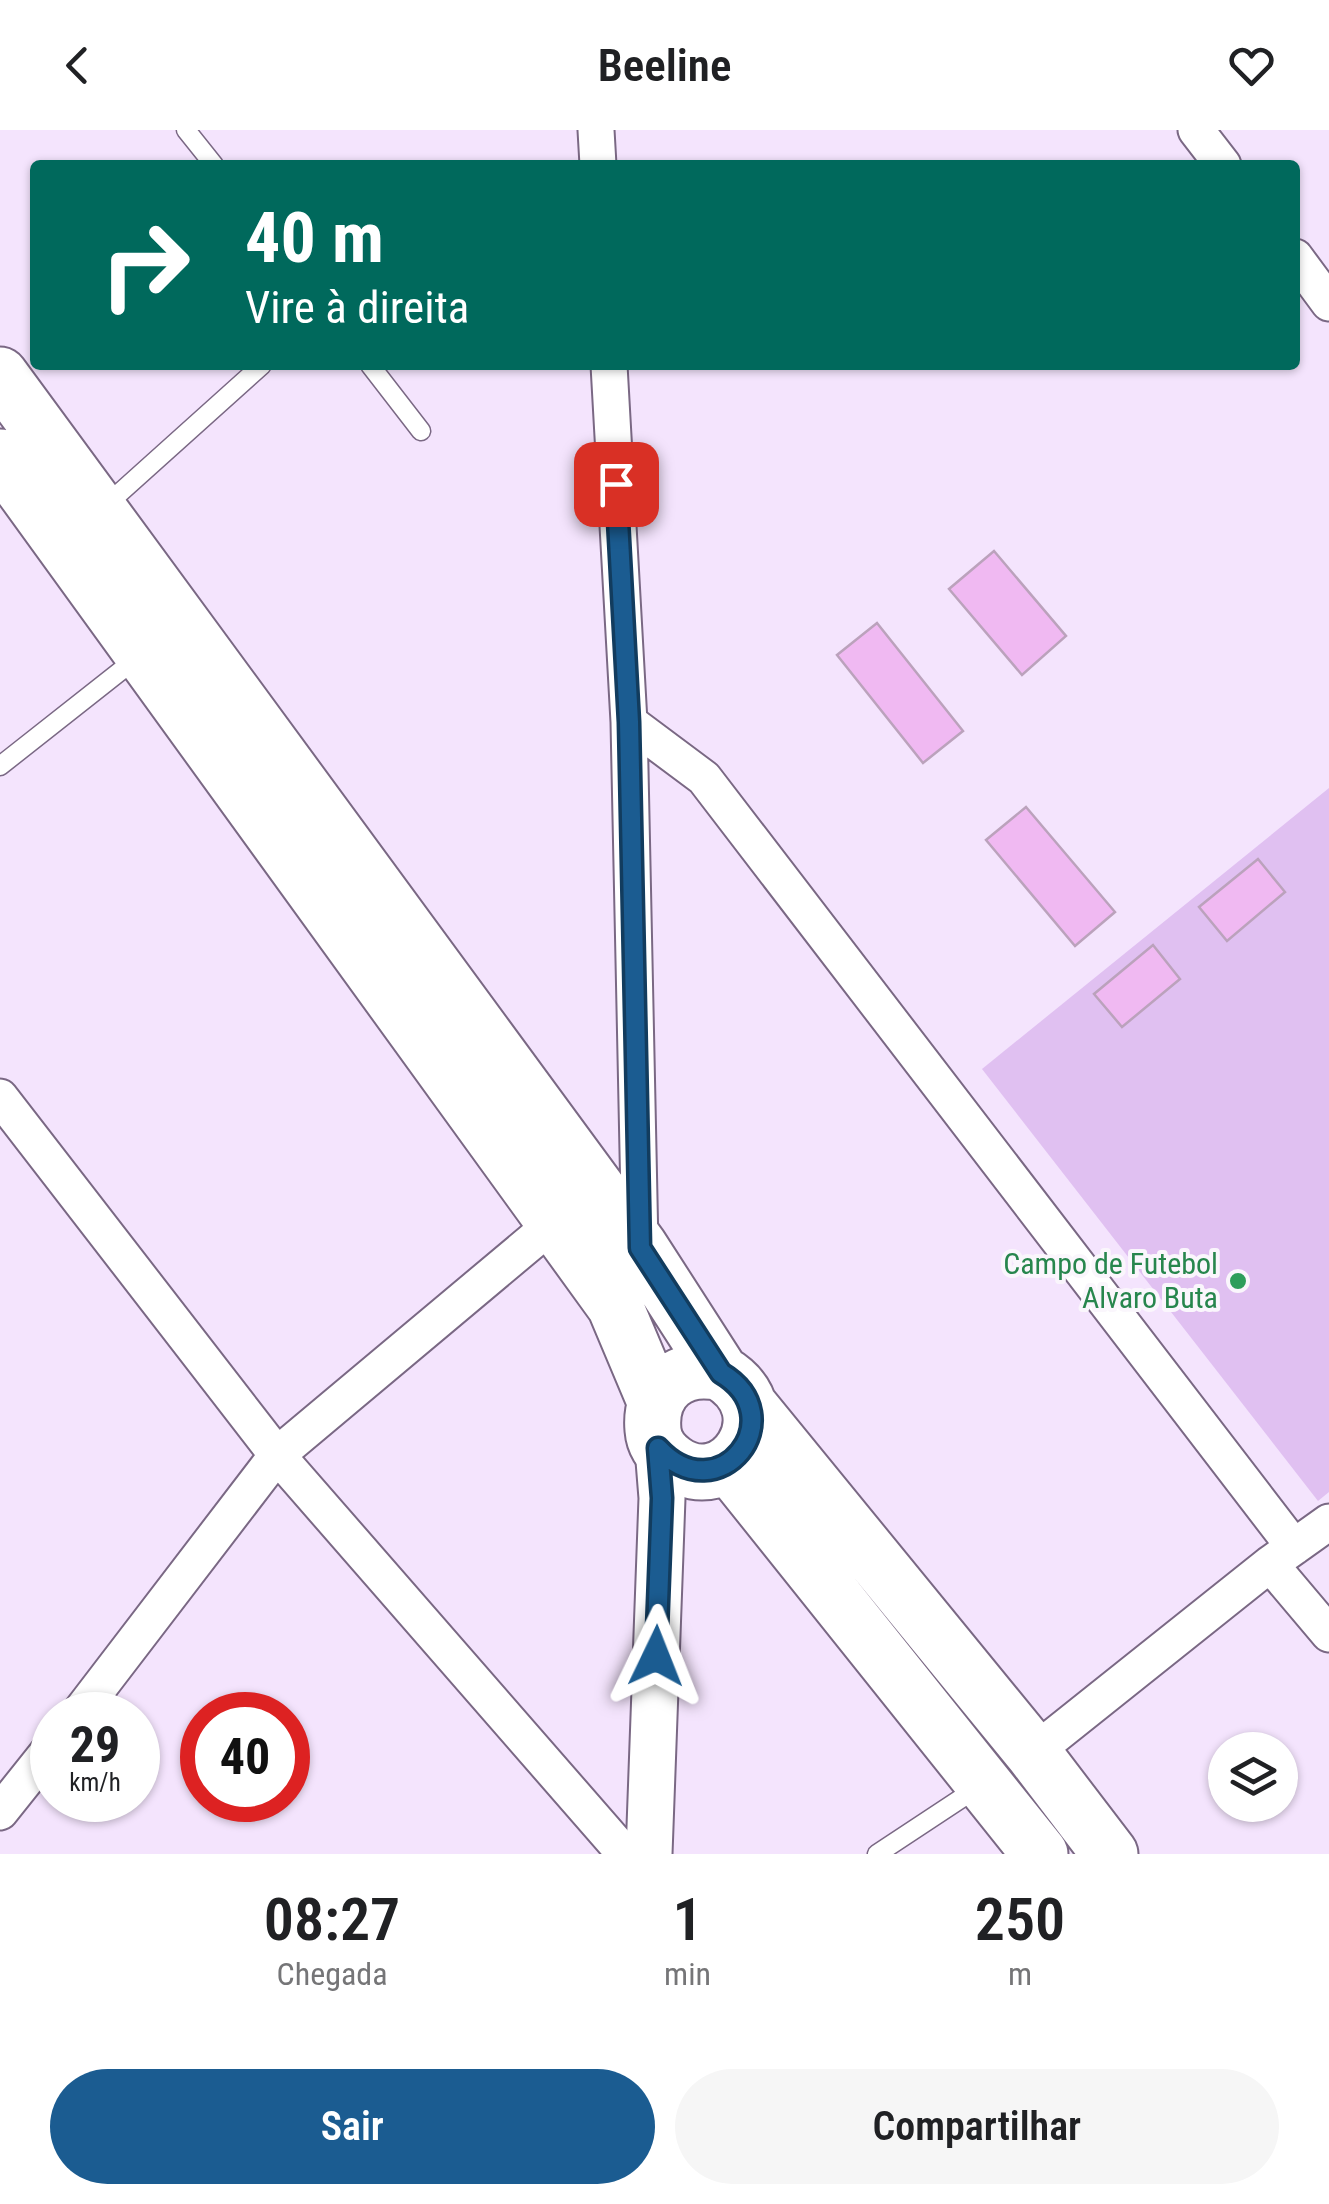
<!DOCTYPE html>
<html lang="pt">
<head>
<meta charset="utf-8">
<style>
  :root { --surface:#fff; --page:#f6f6f6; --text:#202124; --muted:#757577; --accent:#1b5c91 }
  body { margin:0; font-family:"Roboto Condensed",sans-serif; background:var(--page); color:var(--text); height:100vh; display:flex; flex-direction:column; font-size:38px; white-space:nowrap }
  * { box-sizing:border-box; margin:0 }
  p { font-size:32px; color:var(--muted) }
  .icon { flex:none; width:55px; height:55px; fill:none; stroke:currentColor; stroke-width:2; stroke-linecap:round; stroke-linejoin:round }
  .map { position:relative; height:1724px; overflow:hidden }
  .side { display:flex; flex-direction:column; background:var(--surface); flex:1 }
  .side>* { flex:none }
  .top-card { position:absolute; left:30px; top:30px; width:1270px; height:210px; border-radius:10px; box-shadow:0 2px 8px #0004; background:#00695c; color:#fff; overflow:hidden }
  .buttons { position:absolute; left:1208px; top:1602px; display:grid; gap:20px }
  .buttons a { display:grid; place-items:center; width:90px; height:90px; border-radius:50%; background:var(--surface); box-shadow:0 2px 8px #0004; font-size:50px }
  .speed { position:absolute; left:30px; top:1562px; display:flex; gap:20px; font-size:50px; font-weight:700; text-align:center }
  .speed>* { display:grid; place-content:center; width:130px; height:130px; border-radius:50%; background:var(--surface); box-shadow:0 2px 8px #0004; line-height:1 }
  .speed small { font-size:25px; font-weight:400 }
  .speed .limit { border:15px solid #d22; background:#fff; color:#111 }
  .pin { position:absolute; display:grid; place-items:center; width:85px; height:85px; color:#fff; margin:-42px; border-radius:20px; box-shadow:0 5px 15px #0006 }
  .me { position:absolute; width:110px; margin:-55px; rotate:2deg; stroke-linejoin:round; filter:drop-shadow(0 0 8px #0008) }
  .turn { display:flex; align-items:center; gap:35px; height:210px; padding:0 50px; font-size:45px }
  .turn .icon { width:130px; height:130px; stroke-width:2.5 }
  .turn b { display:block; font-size:70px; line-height:85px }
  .eta { display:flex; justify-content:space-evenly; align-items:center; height:170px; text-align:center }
  .eta b { font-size:60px; font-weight:600; line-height:70px }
  .primary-button { display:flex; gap:20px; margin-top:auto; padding:20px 50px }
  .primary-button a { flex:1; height:115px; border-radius:60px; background:var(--accent); color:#fff; font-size:40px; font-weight:600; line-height:115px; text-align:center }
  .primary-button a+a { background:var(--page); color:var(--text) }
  header { display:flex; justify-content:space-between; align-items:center; height:130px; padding:0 50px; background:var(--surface); font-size:45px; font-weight:600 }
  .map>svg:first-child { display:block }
  .pitch { fill:#e0c0f1 }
  .building { fill:#f0b9f2; stroke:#bba2bc; stroke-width:2.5 }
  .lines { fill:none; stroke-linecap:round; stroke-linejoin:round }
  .service-casing { stroke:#7a6884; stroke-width:21 }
  .minor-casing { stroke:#7a6884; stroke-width:39 }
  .tertiary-casing { stroke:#7a6884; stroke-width:49 }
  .primary-casing { stroke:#7a6884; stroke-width:59 }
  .service { stroke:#fff; stroke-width:18 }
  .minor { stroke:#fff; stroke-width:35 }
  .tertiary { stroke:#fff; stroke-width:45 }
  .primary { stroke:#fff; stroke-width:55 }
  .route-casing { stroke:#123c5e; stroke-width:25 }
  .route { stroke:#1b5c91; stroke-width:18 }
  .leisure-dot { fill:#2e9e5b; stroke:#faf6fc; stroke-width:4 }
  .labels { text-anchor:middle; stroke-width:8; stroke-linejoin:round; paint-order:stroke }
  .leisure-label { font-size:30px; fill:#27864d; stroke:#faf6fc; text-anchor:end }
</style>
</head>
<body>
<header><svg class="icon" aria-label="back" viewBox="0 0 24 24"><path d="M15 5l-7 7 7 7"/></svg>Beeline<svg class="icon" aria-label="heart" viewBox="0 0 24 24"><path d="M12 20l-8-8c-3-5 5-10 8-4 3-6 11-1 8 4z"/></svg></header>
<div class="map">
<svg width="1329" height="1724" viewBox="0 0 1329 1724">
  <rect width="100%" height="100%" fill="#f4e4fd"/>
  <path class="pitch" d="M1329,658V1362L1318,1371L982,939Z"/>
  <path class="building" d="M994,421L1066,506L1022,545L949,459Z
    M877,493L963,601L923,633L837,525Z
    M1026,677L1115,782L1075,816L986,710Z
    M1258,729L1285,762L1227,811L1199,777Z
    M1153,815L1180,849L1122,897L1094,864Z"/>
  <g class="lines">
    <defs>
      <path id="service" d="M186,0L214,35
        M370,235L421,301
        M104,377L262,235
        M0,636L137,528
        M877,1724L977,1658"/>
      <path id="minor" d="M596,0L598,35
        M1196,0L1223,35
        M1295,127L1329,173
        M609,235L629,592L640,1116
        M629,592L704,648L1294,1417
        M0,967L277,1325L625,1724
        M1270,1434L1329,1504
        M78,1585L277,1325L555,1092
        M1033,1623L1270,1434L1329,1392
        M0,1682L52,1617"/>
      <path id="tertiary" d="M649,1724L662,1368L658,1318"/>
      <path id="primary" d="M0,245L640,1117L721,1243C789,1283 728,1372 673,1332C662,1324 654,1313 653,1300C649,1258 680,1234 721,1243
        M0,327L615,1176L655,1271
        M751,1278L1033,1623L1110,1724
        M728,1334L1040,1724"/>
    </defs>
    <use href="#service" class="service-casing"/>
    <use href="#minor" class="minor-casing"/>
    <use href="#tertiary" class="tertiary-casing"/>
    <use href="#primary" class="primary-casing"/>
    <use href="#service" class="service"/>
    <use href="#minor" class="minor"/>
    <use href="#tertiary" class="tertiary"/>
    <use href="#primary" class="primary"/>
  </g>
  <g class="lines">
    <defs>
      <path id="route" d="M616,354L629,592L640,1118L721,1243C795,1287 719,1384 658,1318L662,1368L656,1526"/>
    </defs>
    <use href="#route" class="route-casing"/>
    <use href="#route" class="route"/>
  </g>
  <circle class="leisure-dot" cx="1238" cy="1151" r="10"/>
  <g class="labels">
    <g class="leisure-label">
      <text x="1218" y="1144">Campo de Futebol<tspan x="1218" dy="34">Alvaro Buta</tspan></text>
    </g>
  </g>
</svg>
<div class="buttons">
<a><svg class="icon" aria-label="layers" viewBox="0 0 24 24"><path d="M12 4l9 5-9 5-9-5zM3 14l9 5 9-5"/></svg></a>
</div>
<div class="speed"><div>29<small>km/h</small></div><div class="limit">40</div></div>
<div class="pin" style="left:616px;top:354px;background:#d93025"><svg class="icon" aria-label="arrive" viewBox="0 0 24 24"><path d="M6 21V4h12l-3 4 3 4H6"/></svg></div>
<svg class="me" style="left:656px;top:1526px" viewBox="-20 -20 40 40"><path d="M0-17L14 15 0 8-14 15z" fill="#1b5c91" stroke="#fff" stroke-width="4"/></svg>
<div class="top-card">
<div class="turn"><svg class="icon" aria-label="right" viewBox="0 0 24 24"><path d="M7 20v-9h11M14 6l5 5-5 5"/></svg><div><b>40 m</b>Vire à direita</div></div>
</div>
</div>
<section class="side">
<div class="eta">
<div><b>08:27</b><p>Chegada</p></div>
<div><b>1</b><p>min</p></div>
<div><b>250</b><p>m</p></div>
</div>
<div class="primary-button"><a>Sair</a><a>Compartilhar</a></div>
</section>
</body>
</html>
